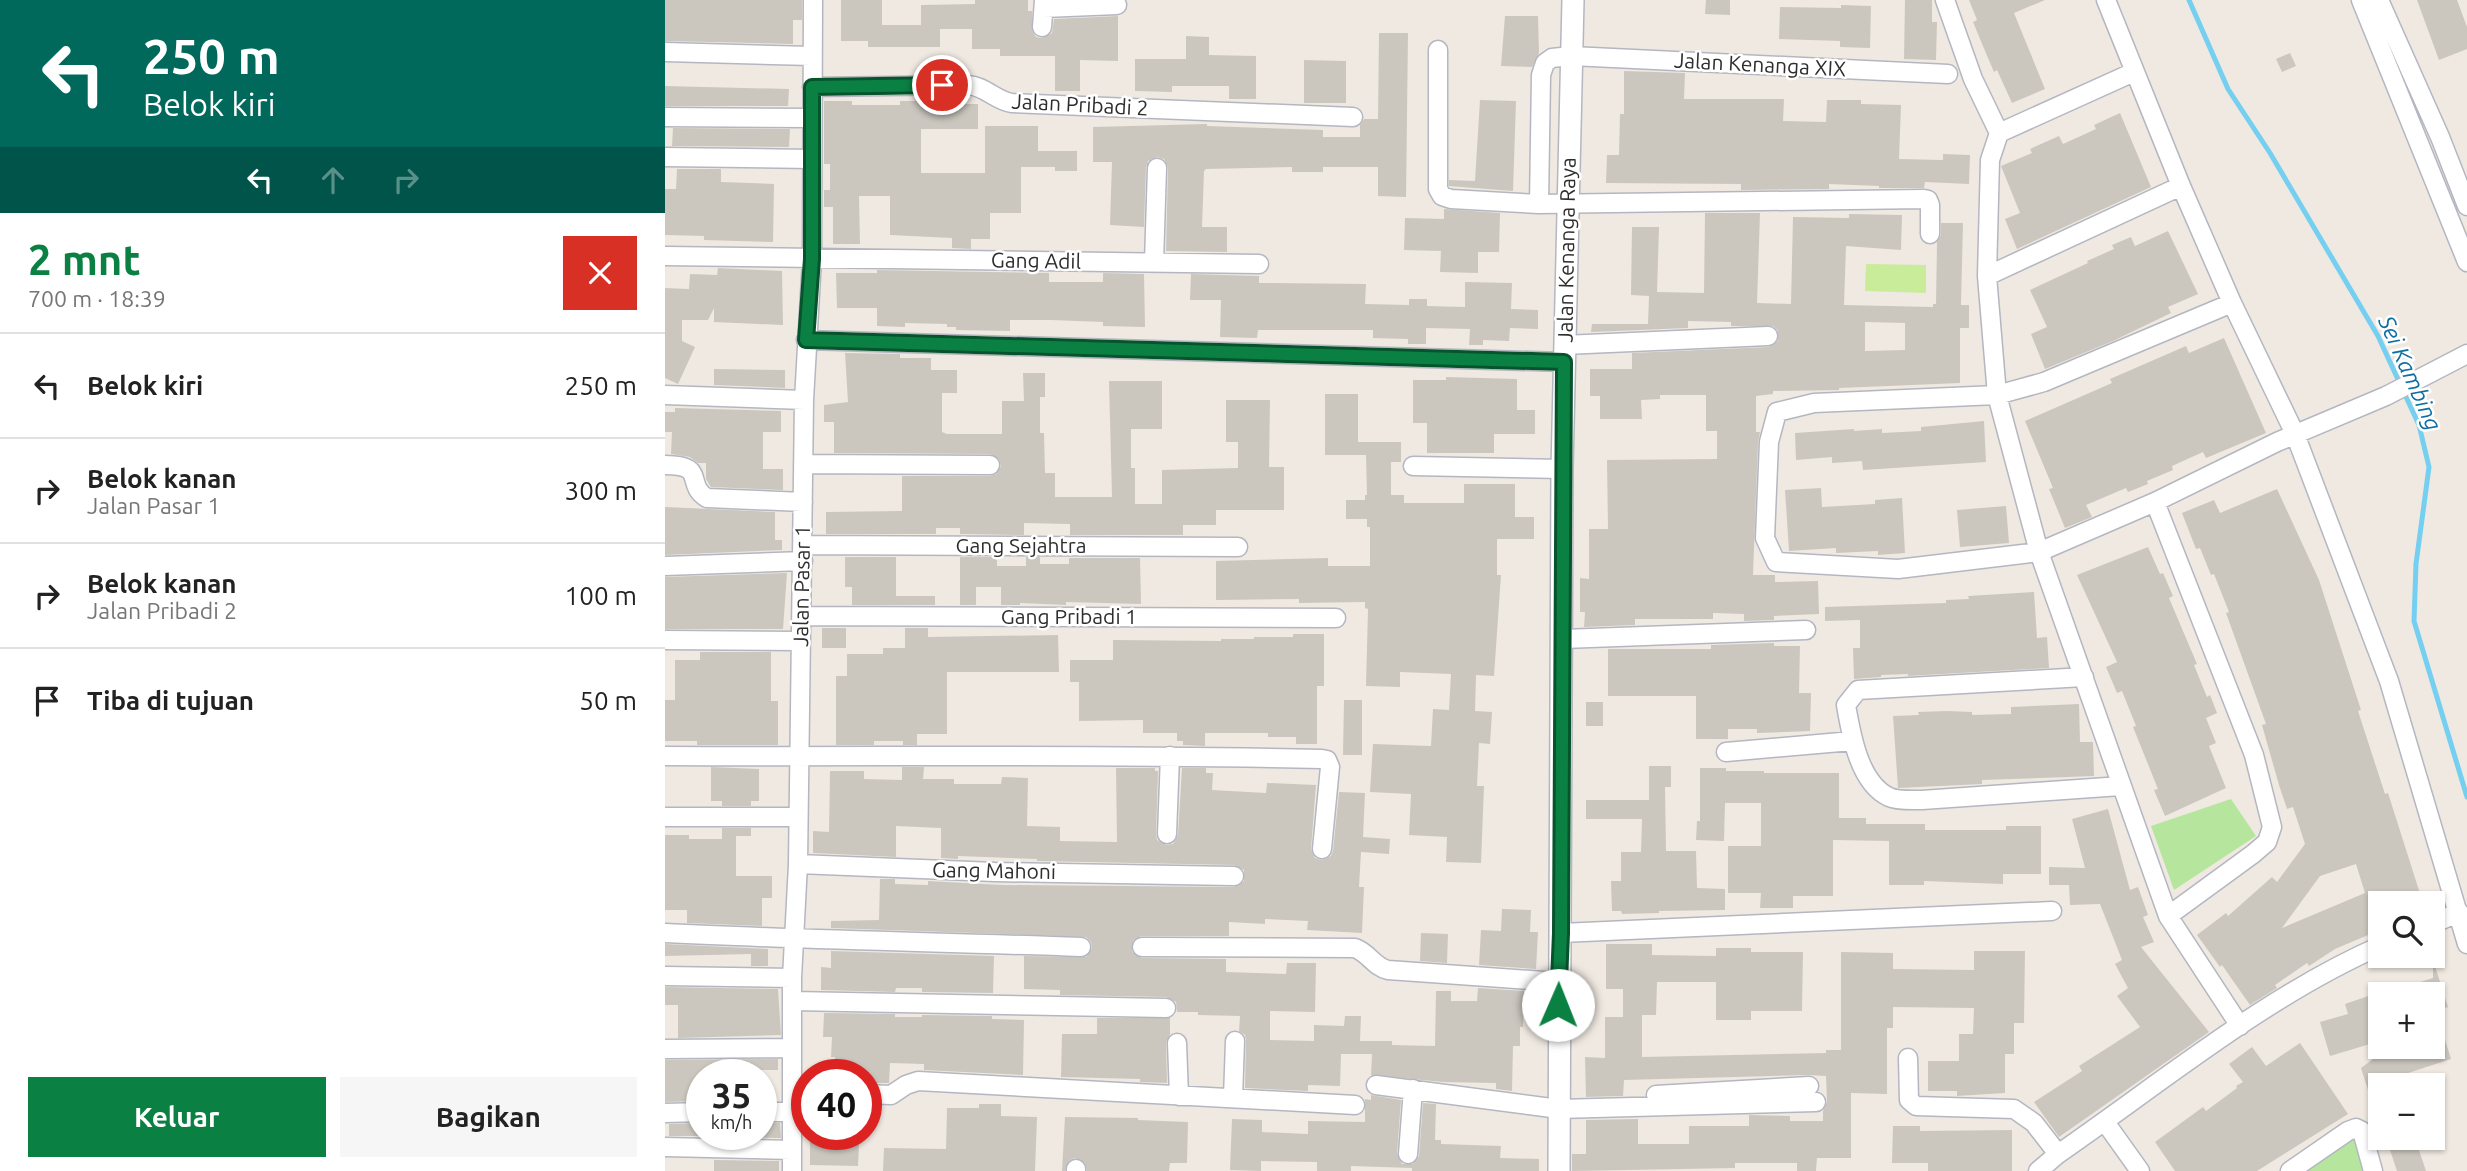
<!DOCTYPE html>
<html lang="id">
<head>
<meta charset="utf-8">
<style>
  :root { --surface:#fff; --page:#f6f6f6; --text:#222; --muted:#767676; --line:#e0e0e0; --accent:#0b8043 }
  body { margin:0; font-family:Ubuntu,sans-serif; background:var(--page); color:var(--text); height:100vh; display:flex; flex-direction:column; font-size:26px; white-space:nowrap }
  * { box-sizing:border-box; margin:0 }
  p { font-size:23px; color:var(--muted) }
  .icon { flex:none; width:38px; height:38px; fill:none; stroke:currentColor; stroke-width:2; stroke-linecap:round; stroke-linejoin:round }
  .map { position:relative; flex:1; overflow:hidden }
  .sheet { display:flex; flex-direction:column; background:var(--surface); width:665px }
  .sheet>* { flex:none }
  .top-card { background:#00695c; color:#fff; overflow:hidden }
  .controls { position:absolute; left:1703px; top:891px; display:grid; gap:14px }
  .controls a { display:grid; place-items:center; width:77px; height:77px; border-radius:0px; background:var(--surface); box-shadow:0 2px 5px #0004; font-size:35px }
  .speed { position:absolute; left:21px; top:1059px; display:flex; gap:14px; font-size:35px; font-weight:700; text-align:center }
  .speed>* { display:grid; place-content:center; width:91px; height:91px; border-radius:50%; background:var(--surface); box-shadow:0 2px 5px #0004; line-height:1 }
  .speed small { font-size:18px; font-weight:400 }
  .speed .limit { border:10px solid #d22; background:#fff; color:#111 }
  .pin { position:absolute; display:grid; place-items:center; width:60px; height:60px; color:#fff; margin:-30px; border:4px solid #fff; border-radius:50%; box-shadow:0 2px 7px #0007 }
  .me { position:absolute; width:77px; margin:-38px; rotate:1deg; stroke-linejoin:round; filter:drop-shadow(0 0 5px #0008) }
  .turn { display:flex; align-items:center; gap:24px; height:147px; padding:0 28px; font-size:32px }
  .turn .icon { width:91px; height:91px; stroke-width:2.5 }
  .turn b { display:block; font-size:49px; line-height:60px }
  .lanes { display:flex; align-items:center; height:66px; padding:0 28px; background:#0003; justify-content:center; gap:35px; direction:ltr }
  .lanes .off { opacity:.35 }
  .round { display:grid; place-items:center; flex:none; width:74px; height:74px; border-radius:0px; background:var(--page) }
  .summary { display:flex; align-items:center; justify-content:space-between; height:119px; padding:0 28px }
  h1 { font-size:42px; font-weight:700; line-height:52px; color:var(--accent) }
  .primary-button { display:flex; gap:14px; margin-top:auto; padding:14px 28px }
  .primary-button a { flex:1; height:80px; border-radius:0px; background:var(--accent); color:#fff; font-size:28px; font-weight:700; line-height:80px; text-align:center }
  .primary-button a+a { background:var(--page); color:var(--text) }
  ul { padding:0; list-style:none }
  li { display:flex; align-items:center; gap:21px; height:105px; padding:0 28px; border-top:2px solid var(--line) }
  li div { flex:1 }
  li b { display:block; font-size:26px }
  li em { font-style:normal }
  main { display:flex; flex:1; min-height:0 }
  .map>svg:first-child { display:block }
  .green { fill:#b6e59e }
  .pitch { fill:#c9ec9a }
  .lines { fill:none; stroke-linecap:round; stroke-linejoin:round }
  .stream { stroke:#75cff0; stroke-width:5 }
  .building { fill:#cbc7bf; fill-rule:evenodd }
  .minor-casing { stroke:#b4b7c1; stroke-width:21 }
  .tertiary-casing { stroke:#b4b7c1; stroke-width:24 }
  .minor { stroke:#fff; stroke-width:18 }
  .tertiary { stroke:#fff; stroke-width:21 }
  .route-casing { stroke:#07532c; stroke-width:18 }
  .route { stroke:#0b8043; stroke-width:12 }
  .labels { text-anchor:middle; stroke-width:5; stroke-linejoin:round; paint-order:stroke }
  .street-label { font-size:21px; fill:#2e2e2e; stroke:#fff }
  .water-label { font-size:23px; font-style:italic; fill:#0d6fa3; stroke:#fff }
</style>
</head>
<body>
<main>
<section class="sheet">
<div class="top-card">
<div class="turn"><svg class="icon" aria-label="left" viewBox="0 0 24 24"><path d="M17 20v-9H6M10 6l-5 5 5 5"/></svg><div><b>250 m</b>Belok kiri</div></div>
<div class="lanes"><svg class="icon" aria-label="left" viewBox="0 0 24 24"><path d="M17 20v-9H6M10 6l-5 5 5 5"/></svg><svg class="icon off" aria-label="ahead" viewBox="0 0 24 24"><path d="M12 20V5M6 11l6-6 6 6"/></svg><svg class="icon off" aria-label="right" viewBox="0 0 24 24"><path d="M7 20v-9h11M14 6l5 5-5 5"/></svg></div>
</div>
<div class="summary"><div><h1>2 mnt</h1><p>700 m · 18:39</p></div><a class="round" style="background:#d93025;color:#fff"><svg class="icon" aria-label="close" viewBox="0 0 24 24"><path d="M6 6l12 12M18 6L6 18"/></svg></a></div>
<ul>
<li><svg class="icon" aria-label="left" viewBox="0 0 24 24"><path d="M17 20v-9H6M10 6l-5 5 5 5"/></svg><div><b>Belok kiri</b></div><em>250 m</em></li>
<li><svg class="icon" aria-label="right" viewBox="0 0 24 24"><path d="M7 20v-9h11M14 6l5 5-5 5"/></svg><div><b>Belok kanan</b><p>Jalan Pasar 1</p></div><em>300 m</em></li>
<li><svg class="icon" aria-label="right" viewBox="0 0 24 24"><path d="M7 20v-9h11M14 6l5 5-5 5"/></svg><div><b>Belok kanan</b><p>Jalan Pribadi 2</p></div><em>100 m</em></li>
<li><svg class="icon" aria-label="arrive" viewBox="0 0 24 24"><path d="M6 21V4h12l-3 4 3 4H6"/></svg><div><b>Tiba di tujuan</b></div><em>50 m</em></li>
</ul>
<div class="primary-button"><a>Keluar</a><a>Bagikan</a></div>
</section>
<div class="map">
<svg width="1802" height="1171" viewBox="0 0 1802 1171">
  <rect width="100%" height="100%" fill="#efe9e1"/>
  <path class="green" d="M1566,799L1591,836L1509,890L1486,826Z
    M1693,1131L1704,1171H1633Z"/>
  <path class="pitch" d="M1201,264L1261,265V293L1200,291Z"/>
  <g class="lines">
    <path class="stream" d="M1524,0L1563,89L1605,153L1713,336L1754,425L1764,467L1751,564L1749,621L1802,797"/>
  </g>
  <path class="building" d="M0,0H137V20H128V44L0,41Z
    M176,0H217V25H256V5L310,4V0H363V11H367V31L371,37L377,38L387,33L389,19L453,16V61L415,60V91H390V56H335V49H307V29H275V47H203V41H176Z
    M1041,0H1065V15L1040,14Z
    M1240,0H1267V22H1272L1271,60L1239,59Z
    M1304,0H1380L1349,13L1380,89L1347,103L1332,70L1329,72L1320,51L1308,22L1312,20Z
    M1752,0H1792L1802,27V49L1774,60Z
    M1176,5L1206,6L1205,48L1175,47V41L1114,39L1115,7L1176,8Z
    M840,16H873L874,53L867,67L836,66Z
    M714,33H743L741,197L713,196V167H658V172H627V167L541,169L539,171L537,227H562V252L501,251L503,168L499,159L492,157L483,161L481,167L479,227L445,225L447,162H428V127L542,124V126L658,130V137H695V125L699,119H713Z
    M521,36L544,37V55L591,56V99H564V86H507V92L470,91V59H521Z
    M1625,53L1631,66L1617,72L1611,59Z
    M639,60L681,61V103H639Z
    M959,71L1020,73L1019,99H1119L1118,121L1161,122L1162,100H1196V104L1236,105L1234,159L1278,160V154L1305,155L1304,184L1260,182L1259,188H1214V186L1164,184V189L1076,190V184L941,183L942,155H954L955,114H959Z
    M0,86L124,89L123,106H0Z
    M815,100L851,101L848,191L784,186V180L810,181Z
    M159,101H187V105H235V101H267V104H313V129H256V173H320V126H373V151H412V171H390V167H356V213H325V239H306V249L287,248V238L225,235V196H194L195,244H168V207H159V190H165V164H159Z
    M1455,113L1486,187L1352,249L1340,219L1355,213L1336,166L1367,153L1365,149L1394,136L1398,144L1431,129L1429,125Z
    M8,128L125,129L124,147L7,146Z
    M12,169H56V182L109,184L108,242L39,240V236L0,235V189H11Z
    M779,209L835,213L834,252H813V273L775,272L776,251L739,250L740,218L779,219Z
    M1040,213H1095L1092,303L1126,304L1128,217L1184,218V214L1237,215L1236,250L1181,246L1179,305L1268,307V304H1271L1272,242L1276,235V223H1298L1296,305H1304V328H1295V383L1174,388V390L1108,391V394L1091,396V432H1095L1093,442L1088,575H1110V582L1153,581L1154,614L1109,616V620L1079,621V614L1048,613V619H970V625L919,627L920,612H915V578L924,579V529H943L942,460L1052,459V431H1041V395H995V399L976,400L977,419H935V396H925V369H967V353L1103,347L1113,341V331L1108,326H1066V322L1023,321V328L926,332L927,324H983L984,296L966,295L967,227H994L992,292L1039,293ZM1200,322L1240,323V350L1200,351Z
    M1503,231L1533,294L1503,307L1506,313L1448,341L1380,369L1366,334L1382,327L1365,290L1423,263L1422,261L1449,249L1447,245L1466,237L1470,246Z
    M53,268L117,271L118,325L49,322V308L43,320H17V341L30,347L13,384L0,378V288L24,289L25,274L52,275Z
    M212,270L384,273V282H438V273L479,274L480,327L438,326V322L386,320H345V331L291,330V327H282V324L240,323V327L212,326V308H172L171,273H212Z
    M526,274L594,276V283L701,284L700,304L744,305V299H762V306L800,307V282L847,283L846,309L873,310V329L845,328L844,341L818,340V345H804L805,329L761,328V344H743V339L708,338V330H593L592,338L555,337L556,300H525Z
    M1559,338L1601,433L1541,458L1538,452L1507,466L1508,470L1482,481L1483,484L1463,492L1461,488L1421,505L1427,517L1400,528L1384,489L1388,488L1360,421L1447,383L1445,379L1521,346L1524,353Z
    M180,353L235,354V358H266V370H292V393H277V432L282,434H337V401H359L358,373H380V397H375V433H379L380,473H390V497H447L444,381H497V429H466V468H470V504H497V470L573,468V442H561V400H605L604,467H619V510H551V525H518V535H405V524L359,523V535L295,534V528H271V534H161V512L237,511V476H325L331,474L336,466L334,459L325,454L169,453V422H159V405L183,402Z
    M49,369L120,370V388L49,385Z
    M781,377L852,379V410H870V434H829V453H762V423H748V380H781Z
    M660,394H693V442H736V462H726V495H739V503H799V484H850V517H869V539H832V575H836L829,676L811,675L810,711L827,712L825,744L814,743L812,786H819L816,863L781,862L782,837L744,835L746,794L705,792L708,744L766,746L768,709L784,710L786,674L735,672V687L701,686L703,609L700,608V602L634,603V599L551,600V561L663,558V566H705V527H702V519H681V500H700V495H702L701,455H660Z
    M10,408L116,411V432H98V469H118V490L46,487L41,479V463H33L25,457L6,454L7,432H0V412H10Z
    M1319,421L1321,462L1198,470L1197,461L1167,463V457L1131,460L1130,433L1189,429V431L1217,429V433L1256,431V427Z
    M1156,488L1157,507L1210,504V500L1237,498L1240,553L1213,555V551L1171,553V548L1124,551L1120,490Z
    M1612,489L1654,580L1696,710L1693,711L1720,794L1723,793L1758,903H1715V930L1670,949L1644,966L1642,963L1610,985L1612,988L1585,1005L1557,965L1555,967L1532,935L1561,913L1563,916L1607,877L1612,882L1640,844L1628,807L1622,809L1614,785L1597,725L1601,724L1561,613L1564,612L1549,574L1546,575L1535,548L1531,549L1517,513L1549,500L1555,513ZM1691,864L1700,893L1617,928L1655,876Z
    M1341,506L1344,543L1295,547L1292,510Z
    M0,507L110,512V540H117V550L0,555Z
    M1483,547L1495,574L1498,573L1508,596L1504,598L1532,664L1529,665L1542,697L1545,695L1552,713L1541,718L1551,743L1544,746L1561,788L1500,816L1489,790L1493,789L1468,727L1471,726L1457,691L1452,693L1441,667L1452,662L1412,575Z
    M180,557H231V596H270V605H187V587H180Z
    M295,557H332V566H361V557H375V564H404V558H475L476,604L401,602V605L355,603V605H336V587H311V605H295Z
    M122,573L118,629H0V577Z
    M1369,592L1372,638L1382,637L1384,668L1243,676V674L1216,675V677L1189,679L1188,648H1195V620L1160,621V607L1281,603V600L1304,599L1303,596Z
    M157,628H181V648H157Z
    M240,628H263V637L393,635L394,672H282V734H252V745H238V741H209V745H171V676H182V654H218V648H240Z
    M628,634H659V686H652V744H631V737H603V733H540V746L518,745V741H512V733H478V720L414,721V682H405V660H448V640L556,641V639H589V637H628Z
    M1109,643V646H1135L1134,693H1146L1145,731L1092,733V729H1063V739H1031V696H943V649H1046V645Z
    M35,652H106V701H113V745H32V741H0V700H10V660H35Z
    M679,700H697V755H678Z
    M921,702H938V726H921Z
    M1414,704L1415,742H1428L1429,776L1317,780V784L1233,788L1228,716L1254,715L1253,712L1282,711L1307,712V715L1346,714V707Z
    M984,766H1006V787H1000L1001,851H1031L1032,888L1060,889V910L994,911V913L957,914L956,911H947L946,881H956V852H976L977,819H921V800H984Z
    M46,767L94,769V801H86V806H57V801H46Z
    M237,767H259L258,779H289V784H336L337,777L363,778L362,826L395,827V841L452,842L451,768H490V771H493L491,834L492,840L501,845L508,844L513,835L517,768H541V773H548L547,790L601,793L602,783L651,785L646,849L650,858L657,860L666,856L668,851L674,792L700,793L698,837L725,839L724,854L696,852L694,887H699L697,933L642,930L643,921L600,919V924L564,922V936H476L468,941L467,952L477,958L561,959V972L621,974L622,963H651L650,1012L605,1011V1040L649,1041V1025L679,1026L680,1016H696L695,1041H727V1045L770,1046L771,991H786V1001H812L813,988L859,991L858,1027H855V1046H848L847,1091L831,1089V1083L778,1082L706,1075L707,1054H676L675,1086L643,1085V1091L580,1088L581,1041L580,1035L574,1031L575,1016L533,1015V1012H512L511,1002L501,997L395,995V990L359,989V956L421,957L427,948L426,942L421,937L166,928V921L214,920L215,879H230V884L263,885V881L337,885L569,887L579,881V870L569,865L372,861V859L293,856V859L276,858V828L231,826V857L148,853V831L164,832L165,771H199V779L237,780Z
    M1035,768H1061V771H1099V773H1174V818H1201V824H1260V830H1341V826H1376V874H1338V884L1259,881V885H1224V841L1168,840V896H1128V908H1095L1096,893H1063V846H1096V803H1060L1059,841L1031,840L1032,821H1035Z
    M1443,809L1465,890L1473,887L1483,915L1478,917L1489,942L1476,947L1544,1032L1394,1137L1369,1102L1417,1071L1414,1066L1475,1027L1452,996L1463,988L1450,964L1457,960L1435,904L1405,905L1404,885H1384V867L1420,868L1407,819Z
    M57,828H86V836H71V876H107V898H97V926L22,923V910H0V835H24V839H57Z
    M837,909L866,910L865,932H873L871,969L814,965L816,930L836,931Z
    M756,933L783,934L782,963L755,961Z
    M0,944L103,949V966H86V954L0,956Z
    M941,944H987V955L1051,956V948H1086V952H1138L1137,1011H1086V1020H1051V982H992L991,1015H977V1057L1161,1053V1050H1176V952L1228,953V969L1309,970V951H1360L1359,1023H1349V1054H1340V1093L1292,1096V1091H1263V1061H1294V1034H1308L1309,1008L1228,1007V1028H1222V1094L1186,1093V1158H1152L1151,1171H1132V1163H1070V1168L907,1171V1154H921V1120L973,1119V1144H1024V1126H1084V1115L1125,1116V1121H1158V1111L1162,1102L1161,1076L1143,1075L959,1080L958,1096L921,1097L920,1057L940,1058V1017H958V989H941Z
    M166,951L329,956L328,993L257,992V988H231L230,992L156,990V967L166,968Z
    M1770,966L1783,1007L1771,1011L1786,1059L1737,1075L1740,1085H1715V1117L1712,1118L1696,1068L1726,1046H1768V994H1728L1727,991L1768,978V967Z
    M0,987L113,989L116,1035L13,1038V1005H0Z
    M1712,993L1715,1001V1041L1665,1056L1655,1022L1683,1014L1680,1004Z
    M159,1013L230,1014V1017H257V1015L327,1016V1019L359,1020L358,1075L259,1070V1064L225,1063L224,1083H203V1074H170V1057H166L167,1037H158Z
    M432,1018H505V1034L501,1043L502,1083L475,1082V1079L396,1077L397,1034H432Z
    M1635,1043L1683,1114L1592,1171H1510L1490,1142L1538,1107L1541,1111L1572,1088L1571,1086L1578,1082L1564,1064L1587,1047L1601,1066Z
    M113,1059V1070H69V1074H37V1101L0,1102V1060Z
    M706,1095L736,1100L732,1153L737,1164H748L754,1156L758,1103L771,1104L770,1140H776V1144L836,1146L835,1158L874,1159V1171H747V1168L686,1166V1171H652V1162L596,1161V1171L565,1170L567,1119L597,1120V1132L643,1134V1121L700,1122V1099L706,1100Z
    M314,1104H336V1116L372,1117L370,1171H218L219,1148L281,1149L282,1108H314Z
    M400,1117L473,1118V1120L523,1122L522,1163H505L504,1171H422L420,1163L410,1158L405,1160L400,1171H397Z
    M36,1123V1136H4V1124Z
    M96,1123H115L116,1138L49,1137V1134H96Z
    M1228,1126H1255V1131L1347,1130V1171H1263V1163H1227Z
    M1721,1138H1750L1761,1171H1732Z
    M145,1142L194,1143L193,1166L145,1165Z
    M49,1160L114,1161V1171H49Z"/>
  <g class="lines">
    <defs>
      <path id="minor" d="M1280,0L1308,79L1334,133
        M1441,0L1516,186L1567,303L1630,434L1724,681L1802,944
        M1696,0L1802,262
        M1714,0L1775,137L1802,206
        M379,8L452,5
        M377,27L379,0
        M773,50V189L777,196L786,199L874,204L1259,199L1263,200L1265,205V234
        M0,52L147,56
        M1469,72L1334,133L1325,160L1322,276L1332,395L1374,552L1503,916L1575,1026
        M147,87L303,85C320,86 331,101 347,103L688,117
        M0,117L147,118
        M0,157L146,159
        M874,204L876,75L880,63L887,58L906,56L1283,74
        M0,256L594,264
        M489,262L492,168
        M1322,276L1516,186
        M1567,303L1379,382L1332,395L1149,403L1112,412L1104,442L1100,538L1111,562L1233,569L1374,552L1490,502L1612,442L1721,396L1802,354
        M141,340L899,362
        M899,345L1103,336
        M0,395L139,400
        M138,464L325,465
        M0,465C43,465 19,484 42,498L138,502
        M748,466L897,469
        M1490,502L1589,755L1607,827L1602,842L1588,854L1503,916
        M138,545L573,547
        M0,566L138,561
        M138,616L671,618
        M898,639L1141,630
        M0,640L136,641
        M1419,677L1193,690L1181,705C1186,734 1194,783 1224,797C1232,801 1248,800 1257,800L1456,786
        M1061,752L1187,741
        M0,756C219,757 438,754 657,759L662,760L665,767L657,849
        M0,817H133
        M502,834L505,756
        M133,864L330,872L569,876
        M1768,924L1794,912
        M0,933C139,940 277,942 416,947
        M896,933L1387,911
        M477,947L690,948C704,953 709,967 723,970L893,982
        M0,976L127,978
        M128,1001L501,1008
        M512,1043L514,1096
        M0,1049L126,1048
        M1243,1058L1244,1100L1251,1106L1349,1109L1369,1123L1393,1154
        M711,1085L894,1109L1151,1102
        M201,1094L226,1095L241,1085L253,1081L690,1105
        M991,1095L1144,1086
        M568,1098L570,1041
        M96,1112H126
        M0,1113L37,1112
        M1440,1122L1475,1171
        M0,1147L127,1150
        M743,1154L748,1089
        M127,1171V978L133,864L139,400L147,259L148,0
        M411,1171V1169
        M1373,1171L1393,1154C1496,1083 1601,996 1715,946
        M1625,1171L1683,1131L1691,1128L1697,1131L1708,1171"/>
      <path id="tertiary" d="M894,1171L897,469L908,0"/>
    </defs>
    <use href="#minor" class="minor-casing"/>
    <use href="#tertiary" class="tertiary-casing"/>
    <use href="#minor" class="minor"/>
    <use href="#tertiary" class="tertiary"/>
  </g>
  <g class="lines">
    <defs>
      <path id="route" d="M277,85L147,87V259L141,340L899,362L896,933L893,1005"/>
    </defs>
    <use href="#route" class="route-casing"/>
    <use href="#route" class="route"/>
  </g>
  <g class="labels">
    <g class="street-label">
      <text transform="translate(1095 65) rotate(3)" y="7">Jalan Kenanga XIX</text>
      <text transform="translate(415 105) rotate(3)" y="7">Jalan Pribadi 2</text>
      <text transform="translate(902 250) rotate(-89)" y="7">Jalan Kenanga Raya</text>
      <text transform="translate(371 261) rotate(1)" y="7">Gang Adil</text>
      <text x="356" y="553">Gang Sejahtra</text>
      <text transform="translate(137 586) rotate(-89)" y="7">Jalan Pasar 1</text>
      <text x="404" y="624">Gang Pribadi 1</text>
      <text transform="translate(329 871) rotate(1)" y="7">Gang Mahoni</text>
    </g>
    <g class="water-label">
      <text transform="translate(1745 373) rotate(66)" y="8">Sei Kambing</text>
    </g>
  </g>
</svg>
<div class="controls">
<a><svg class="icon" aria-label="search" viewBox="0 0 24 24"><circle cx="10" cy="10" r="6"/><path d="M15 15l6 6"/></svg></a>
<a>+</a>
<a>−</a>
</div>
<div class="speed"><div>35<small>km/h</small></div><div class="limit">40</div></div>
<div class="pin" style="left:277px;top:85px;background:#d93025"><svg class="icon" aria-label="arrive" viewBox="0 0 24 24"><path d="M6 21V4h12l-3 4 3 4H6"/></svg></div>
<svg class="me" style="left:893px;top:1005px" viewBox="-20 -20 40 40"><circle r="19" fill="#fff"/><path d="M0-13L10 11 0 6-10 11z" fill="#0b8043"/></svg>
</div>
</main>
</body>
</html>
